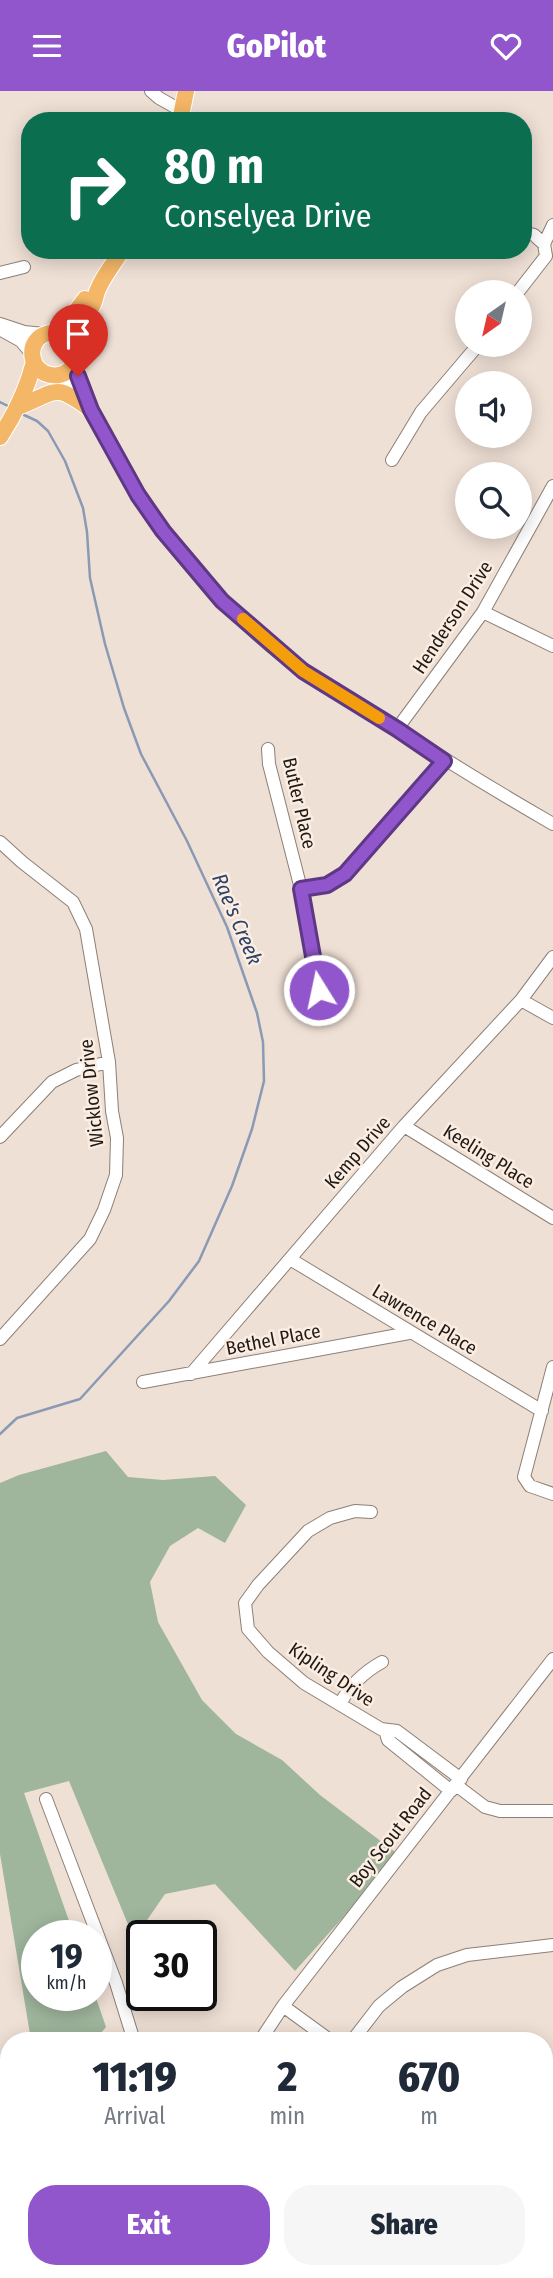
<!DOCTYPE html>
<html lang="en">
<head>
<meta charset="utf-8">
<style>
  :root { --surface:#fff; --page:#f6f6f7; --text:#1f2937; --muted:#747a83; --accent:#9156cc }
  body { margin:0; font-family:"Fira Sans Condensed",sans-serif; background:var(--page); color:var(--text); height:100vh; display:flex; flex-direction:column; font-size:26px; white-space:nowrap }
  * { box-sizing:border-box; margin:0 }
  p { font-size:23px; color:var(--muted) }
  .icon { flex:none; width:38px; height:38px; fill:none; stroke:currentColor; stroke-width:2; stroke-linecap:round; stroke-linejoin:round }
  .map { position:relative; flex:1; overflow:hidden }
  .drawer { position:absolute; left:0px; top:1941px; width:553px; height:247px; display:flex; flex-direction:column; background:var(--surface); border-radius:28px 28px 0 0; box-shadow:0 4px 18px #0003 }
  .drawer>* { flex:none }
  .hud { position:absolute; left:21px; top:21px; width:511px; height:147px; border-radius:28px; box-shadow:0 4px 18px #0003; background:#0b6e4f; color:#fff; overflow:hidden }
  .needle { width:46px; rotate:214deg }
  .fabs { position:absolute; left:455px; top:189px; display:grid; gap:14px }
  .fabs a { display:grid; place-items:center; width:77px; height:77px; border-radius:50%; background:var(--surface); box-shadow:0 4px 18px #0003; font-size:35px }
  .speed { position:absolute; left:21px; top:1829px; display:flex; gap:14px; font-size:35px; font-weight:700; text-align:center }
  .speed>* { display:grid; place-content:center; width:91px; height:91px; border-radius:50%; background:var(--surface); box-shadow:0 4px 18px #0003; line-height:1 }
  .speed small { font-size:18px; font-weight:400 }
  .speed .limit { border:4px solid #111; border-radius:10px; background:#fff; color:#111 }
  .pin { position:absolute; display:grid; place-items:center; width:60px; height:60px; color:#fff; margin:-72px -30px; border-radius:50% 50% 50% 0; rotate:-45deg; box-shadow:0 0 7px #0007 }
  .pin .icon { rotate:45deg }
  .me { position:absolute; width:77px; margin:-38px; rotate:350deg; stroke-linejoin:round; filter:drop-shadow(0 0 5px #0008) }
  .turn { display:flex; align-items:center; gap:24px; height:147px; padding:0 28px; font-size:32px }
  .turn .icon { width:91px; height:91px; stroke-width:2.5 }
  .turn b { display:block; font-size:49px; line-height:60px }
  .eta { display:flex; justify-content:space-evenly; align-items:center; height:119px; text-align:center }
  .eta b { font-size:42px; font-weight:800; line-height:49px }
  .action { display:flex; gap:14px; margin-top:auto; padding:14px 28px }
  .action a { flex:1; height:80px; border-radius:28px; background:var(--accent); color:#fff; font-size:28px; font-weight:800; line-height:80px; text-align:center }
  .action a+a { background:var(--page); color:var(--text) }
  header { display:flex; justify-content:space-between; align-items:center; height:91px; padding:0 28px; background:var(--accent); color:#fff; font-size:32px; font-weight:800 }
  .map>svg:first-child { display:block }
  .forest { fill:#9fb59c }
  .lines { fill:none; stroke-linecap:round; stroke-linejoin:round }
  .stream { stroke:#8a99b4; stroke-width:2.5 }
  .minor-casing { stroke:#8d7f75; stroke-width:14 }
  .major-casing { stroke:#fff; stroke-width:18 }
  .minor { stroke:#fff; stroke-width:12 }
  .major { stroke:#f4b667; stroke-width:16 }
  .route-casing { stroke:#5e3885; stroke-width:18 }
  .route { stroke:#9156cc; stroke-width:12 }
  .slow { stroke:#f59e0b; stroke-width:12 }
  .labels { text-anchor:middle; stroke-width:5; stroke-linejoin:round; paint-order:stroke }
  .street-label { font-size:19px; fill:#1f1a16; stroke:#fcede2 }
  .water-label { font-size:21px; font-style:italic; fill:#2b4067; stroke:#fcede2 }
</style>
</head>
<body>
<header><svg class="icon" aria-label="menu" viewBox="0 0 24 24"><path d="M4 6h16M4 12h16M4 18h16"/></svg>GoPilot<svg class="icon" aria-label="heart" viewBox="0 0 24 24"><path d="M12 20l-8-8c-3-5 5-10 8-4 3-6 11-1 8 4z"/></svg></header>
<div class="map">
<svg width="553" height="2187" viewBox="0 0 553 2187">
  <rect width="100%" height="100%" fill="#efe0d5"/>
  <path class="forest" d="M106,1360L128,1386L163,1389L215,1385L246,1414L225,1452L198,1437L170,1455L150,1491L158,1531L202,1609L236,1643L282,1669L320,1704L399,1764L295,1880L215,1793L165,1803L134,1848L69,1690L24,1702L74,1844H37V1904H95L106,1936L95,1949H31L0,1763V1392L19,1384Z
    M553,2151V2187H425L451,2179H544V2153Z"/>
  <g class="lines">
    <path class="stream" d="M0,311L10,316
      M0,1343L17,1327L80,1308L169,1210L199,1170L232,1095L252,1038L264,990L263,951L257,922L227,836L187,750L141,663L124,617L105,553L90,487L87,441L83,417L65,370L48,340L37,330L22,323
      M0,1974L9,2003
      M544,2124L553,2122
      M201,2179L210,2187
      M345,2187L367,2179"/>
    <defs>
      <path id="minor" d="M151,0L159,7L182,20
        M544,153L553,134
        M0,182L24,176
        M518,201L546,165L544,153L534,144L523,141
        M0,233L24,241L44,243
        M3,240L21,250L32,263
        M75,270C83,307 102,339 120,372C163,450 231,529 304,581C334,603 368,619 399,639C450,672 501,703 553,733
        M55,285L76,298L83,307
        M392,369L421,321L478,254
        M483,521L553,555
        M397,638L483,521L553,395
        M268,658L269,673L301,798L319,899
        M0,751L22,771L73,811L86,838L109,971L112,1020L117,1047L116,1084L104,1119L90,1148L0,1248
        M301,798L327,794L345,784L444,669
        M521,909L553,927
        M404,1035L553,1127
        M0,1046L52,991L76,979L109,971
        M290,1168L542,1320
        M553,1276L524,1386L530,1395L553,1403
        M191,1283L404,1035L521,909L553,866
        M143,1291L409,1242
        M371,1421L355,1420L330,1427L308,1440L258,1494L245,1512L248,1538L268,1561L304,1592L381,1638L397,1640L461,1688
        M340,1613C350,1594 364,1581 382,1571
        M385,1639L388,1649L451,1700
        M456,1694L485,1716L500,1720H553
        M46,1708L116,1892L134,1950
        M283,1915L331,1950
        M260,1950L283,1915L553,1568
        M352,1950L379,1915L402,1896L437,1874L467,1864L553,1854
        M0,2085C11,2107 9,2123 0,2145
        M263,2179L265,2187"/>
      <path id="major" d="M180,30L186,0
        M53,241L70,228L85,208
        M76,260C67,230 26,240 33,268C37,285 60,290 71,277C80,266 76,248 81,235C84,226 91,220 94,211C96,206 96,201 99,196C105,183 115,171 122,159
        M18,316C57,301 53,290 91,319
        M0,346C15,323 27,298 34,271"/>
    </defs>
    <use href="#minor" class="minor-casing"/>
    <use href="#major" class="major-casing"/>
    <use href="#minor" class="minor"/>
    <use href="#major" class="major"/>
  </g>
  <g class="lines">
    <defs>
      <path id="route" d="M78,285L91,319L138,404L163,440L222,510L303,580L397,638L444,670L345,783L327,794L301,798L319,899"/>
    </defs>
    <use href="#route" class="route-casing"/>
    <use href="#route" class="route"/>
    <path class="slow" d="M243,528L303,580L379,627"/>
  </g>
  <g class="labels">
    <g class="street-label">
      <text transform="translate(452 526) rotate(-57)" y="7">Henderson Drive</text>
      <text transform="translate(300 712) rotate(77)" y="7">Butler Place</text>
      <text transform="translate(91 1002) rotate(-96)" y="7">Wicklow Drive</text>
      <text transform="translate(357 1061) rotate(-49)" y="7">Kemp Drive</text>
      <text transform="translate(489 1065) rotate(32)" y="7">Keeling Place</text>
      <text transform="translate(425 1228) rotate(31)" y="7">Lawrence Place</text>
      <text transform="translate(273 1248) rotate(-11)" y="7">Bethel Place</text>
      <text transform="translate(332 1583) rotate(34)" y="7">Kipling Drive</text>
      <text transform="translate(390 1746) rotate(-52)" y="7">Boy Scout Road</text>
    </g>
    <g class="water-label">
      <text transform="translate(237 828) rotate(67)" y="7">Rae's Creek</text>
    </g>
  </g>
</svg>
<div class="fabs">
<a><svg class="needle" viewBox="-14 -14 28 28"><path d="M0-13l5 13h-10z" fill="#e53935"/><path d="M0 13l5-13h-10z" fill="#747a83"/></svg></a>
<a><svg class="icon" aria-label="sound" viewBox="0 0 24 24"><path d="M4 9h4l5-4v14l-5-4H4zM17 9q2 3 0 6"/></svg></a>
<a><svg class="icon" aria-label="search" viewBox="0 0 24 24"><circle cx="10" cy="10" r="6"/><path d="M15 15l6 6"/></svg></a>
</div>
<div class="speed"><div>19<small>km/h</small></div><div class="limit">30</div></div>
<div class="pin" style="left:78px;top:285px;background:#d93025"><svg class="icon" aria-label="arrive" viewBox="0 0 24 24"><path d="M6 21V4h12l-3 4 3 4H6"/></svg></div>
<svg class="me" style="left:319px;top:899px" viewBox="-20 -20 40 40"><circle r="17" fill="#9156cc" stroke="#fff" stroke-width="3"/><path d="M0-11L8 9 0 5-8 9z" fill="#fff"/></svg>
<div class="hud">
<div class="turn"><svg class="icon" aria-label="right" viewBox="0 0 24 24"><path d="M7 20v-9h11M14 6l5 5-5 5"/></svg><div><b>80 m</b>Conselyea Drive</div></div>
</div>
<section class="drawer">
<div class="eta">
<div><b>11:19</b><p>Arrival</p></div>
<div><b>2</b><p>min</p></div>
<div><b>670</b><p>m</p></div>
</div>
<div class="action"><a>Exit</a><a>Share</a></div>
</section>
</div>
</body>
</html>
